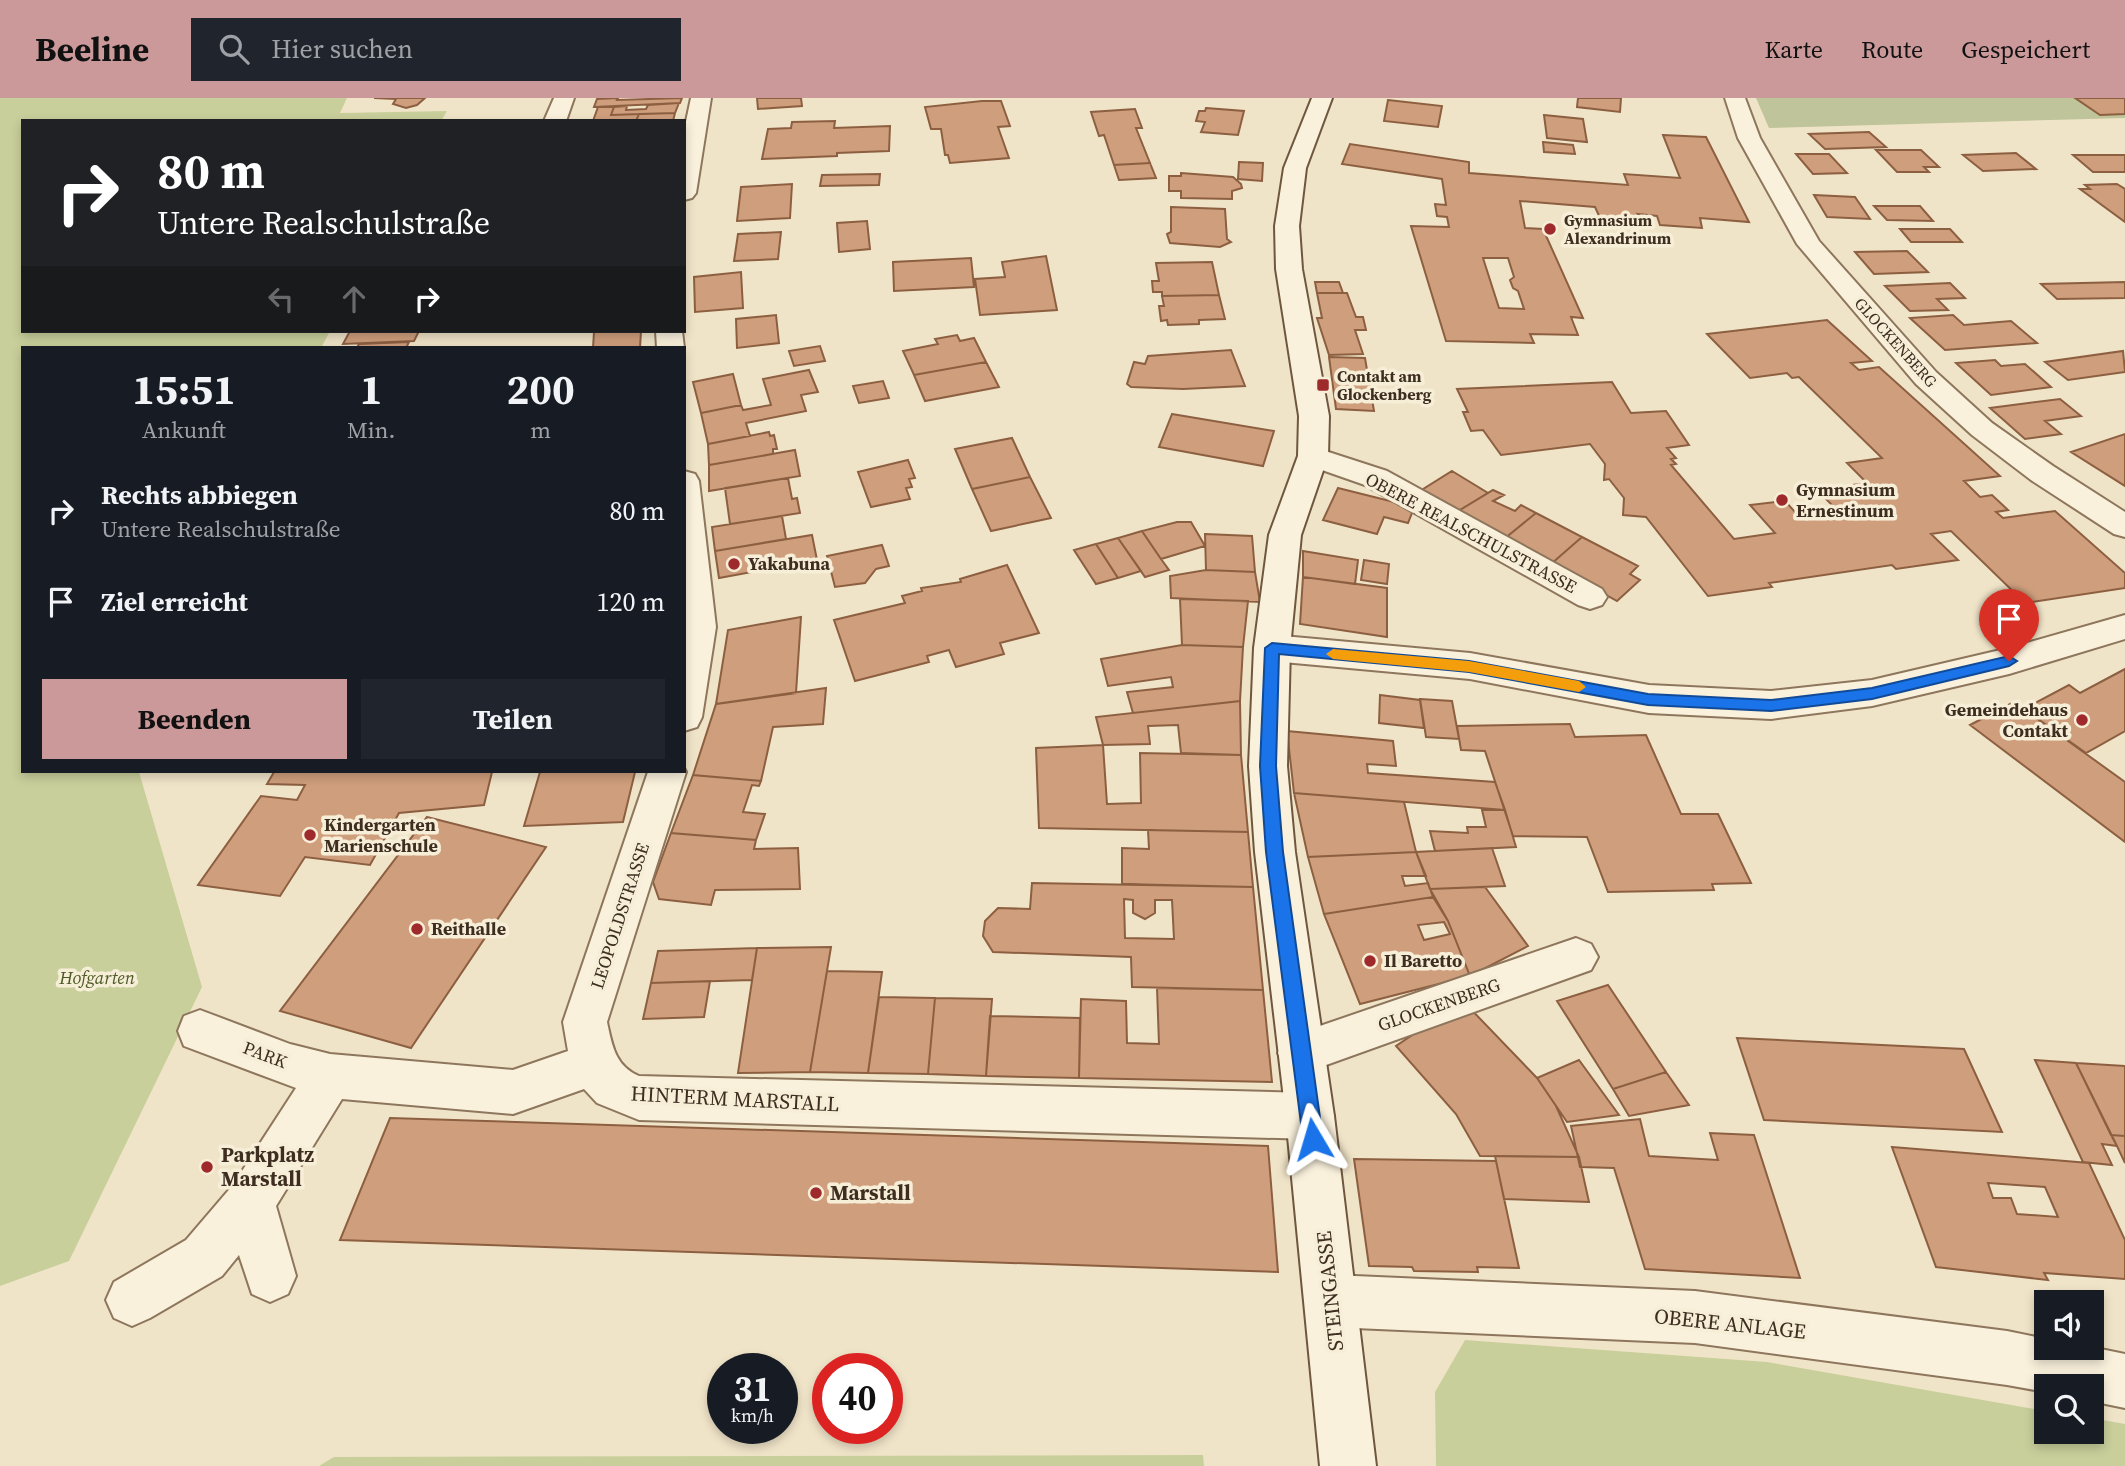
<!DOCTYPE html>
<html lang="de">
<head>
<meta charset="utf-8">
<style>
  :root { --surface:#171b24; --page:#20242c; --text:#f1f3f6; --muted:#9ea1a6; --accent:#cc999b }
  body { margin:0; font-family:"Source Serif 4",serif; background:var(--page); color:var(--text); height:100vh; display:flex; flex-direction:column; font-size:26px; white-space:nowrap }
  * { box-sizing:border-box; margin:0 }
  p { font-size:23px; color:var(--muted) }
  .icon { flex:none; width:38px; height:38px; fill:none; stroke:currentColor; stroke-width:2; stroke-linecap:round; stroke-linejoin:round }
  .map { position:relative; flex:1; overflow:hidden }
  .details { position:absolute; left:21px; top:248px; width:665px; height:427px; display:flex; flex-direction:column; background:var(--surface); border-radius:0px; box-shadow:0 4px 10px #0003 }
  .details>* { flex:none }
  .banner { position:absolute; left:21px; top:21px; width:665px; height:214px; border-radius:0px; box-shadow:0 4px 10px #0003; background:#202124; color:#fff; overflow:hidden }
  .controls { position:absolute; left:2034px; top:1192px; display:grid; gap:14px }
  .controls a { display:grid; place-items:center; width:70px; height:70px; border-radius:0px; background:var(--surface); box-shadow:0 4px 10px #0003; font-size:35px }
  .speed { position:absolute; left:707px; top:1255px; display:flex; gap:14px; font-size:35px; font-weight:700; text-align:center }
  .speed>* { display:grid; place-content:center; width:91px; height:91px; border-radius:50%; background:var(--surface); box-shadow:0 4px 10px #0003; line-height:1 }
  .speed small { font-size:18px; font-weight:400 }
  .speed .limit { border:10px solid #d22; background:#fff; color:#111 }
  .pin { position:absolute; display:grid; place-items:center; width:60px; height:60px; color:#fff; margin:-72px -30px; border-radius:50% 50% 50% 0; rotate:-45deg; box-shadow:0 0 7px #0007 }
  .pin .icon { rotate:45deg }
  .me { position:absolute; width:77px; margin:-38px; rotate:353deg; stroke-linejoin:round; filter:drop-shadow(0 0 5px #0008) }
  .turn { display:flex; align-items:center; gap:24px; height:147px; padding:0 21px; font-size:32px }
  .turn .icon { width:91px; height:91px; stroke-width:2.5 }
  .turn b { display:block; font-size:49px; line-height:60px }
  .lanes { display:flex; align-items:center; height:66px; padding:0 21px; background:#0003; justify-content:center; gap:35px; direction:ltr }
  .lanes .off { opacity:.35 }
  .eta { display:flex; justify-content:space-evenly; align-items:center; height:119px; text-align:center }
  .eta b { font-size:42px; font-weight:700; line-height:49px }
  .primary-button { display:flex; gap:14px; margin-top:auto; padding:14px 21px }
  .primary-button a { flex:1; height:80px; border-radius:0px; background:var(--accent); color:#111; font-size:28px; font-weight:700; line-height:80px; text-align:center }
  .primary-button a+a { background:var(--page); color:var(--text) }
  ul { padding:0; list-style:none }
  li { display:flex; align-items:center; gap:21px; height:91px; padding:0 21px }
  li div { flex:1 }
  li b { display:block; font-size:26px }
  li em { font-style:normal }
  header { display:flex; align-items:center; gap:42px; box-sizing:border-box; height:98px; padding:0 35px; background:var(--accent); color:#111 }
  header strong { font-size:33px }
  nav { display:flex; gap:38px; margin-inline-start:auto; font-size:24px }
  .search { width:490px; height:63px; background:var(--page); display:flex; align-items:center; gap:18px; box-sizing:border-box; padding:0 24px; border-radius:0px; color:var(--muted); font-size:26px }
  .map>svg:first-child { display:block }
  .green { fill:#c9cf9b }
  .cemetery { fill:#bfc49a }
  .building { fill:#cf9f7d; stroke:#8d5f41; stroke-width:2; fill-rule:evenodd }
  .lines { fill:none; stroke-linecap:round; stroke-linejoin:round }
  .street-casing { stroke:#8d765c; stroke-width:4 }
  .secondary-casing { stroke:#6f573f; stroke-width:4 }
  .street { fill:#faf1dc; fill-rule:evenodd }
  .secondary { fill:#faf1dc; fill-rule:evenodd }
  .route { fill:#1a73e8; stroke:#114b97; stroke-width:2 }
  .slow { fill:#f59e0b }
  .poi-dot { fill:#9e2a2b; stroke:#f7eed8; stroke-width:2.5 }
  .labels { text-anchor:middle; stroke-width:7; stroke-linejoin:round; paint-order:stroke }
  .far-poi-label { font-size:16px; font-weight:bold; fill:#3d2e20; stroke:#f7eed8; text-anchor:start }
  .far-street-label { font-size:16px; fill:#3d2e20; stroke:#f7eed8 }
  .poi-label { font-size:18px; font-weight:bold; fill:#3d2e20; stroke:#f7eed8; text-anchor:start }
  .street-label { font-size:18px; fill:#3d2e20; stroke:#f7eed8 }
  .park-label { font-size:18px; font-style:italic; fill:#4d5a26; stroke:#f7eed8 }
  .near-street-label { font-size:21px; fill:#3d2e20; stroke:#f7eed8 }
  .near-poi-label { font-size:21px; font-weight:bold; fill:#3d2e20; stroke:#f7eed8; text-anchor:start }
</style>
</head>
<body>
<header>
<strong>Beeline</strong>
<div class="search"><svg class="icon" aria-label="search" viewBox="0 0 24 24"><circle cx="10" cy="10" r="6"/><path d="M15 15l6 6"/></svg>Hier suchen</div>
<nav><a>Karte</a><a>Route</a><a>Gespeichert</a></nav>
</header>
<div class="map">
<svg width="2125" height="1368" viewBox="0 0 2125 1368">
  <rect width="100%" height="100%" fill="#f0e4c8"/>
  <path class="green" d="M0,0H347L340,15L447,13L441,23H23V233H330L321,250H23V674H139L202,889L69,1163L0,1188Z
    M1465,1242L1767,1264L2046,1313V1334H2091V1320L2125,1326V1368H1436L1435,1294Z
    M1203,1357L1204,1368H319L334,1359Z"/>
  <path class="cemetery" d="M1756,0H2125V20L1769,30Z"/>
  <path class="building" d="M374,0H425L417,7L406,10L393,6L396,1Z
    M618,0L617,2L682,0L680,5L594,9L597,1Z
    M757,0H801L802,8L758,11Z
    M1578,0H1621L1620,14L1577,9Z
    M2075,0H2125V16L2100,17Z
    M1388,2L1442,8L1438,29L1384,23Z
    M982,3H1001L1010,28L998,29L1009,60L950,65L948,57H945L941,31H931L925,9Z
    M679,5L675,15L611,17L614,9L627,8L626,12L646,11L648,7Z
    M598,9H614L611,17L639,16L636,23H593Z
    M1206,10L1244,13L1238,37L1201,34L1205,24L1196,23L1199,13H1205Z
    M1135,11L1142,30H1136L1150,65L1114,67L1104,37L1099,38L1091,14Z
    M675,15L673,23H636L639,16Z
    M1544,17L1583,21L1587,44L1547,40Z
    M835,23L834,30L890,28L889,53L837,55V58L762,61L768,31L791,30L792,24Z
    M1869,34L1886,49L1825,51L1809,36Z
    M1663,37L1706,39L1749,124L1700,120L1702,130L1660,127L1657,118L1637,116L1639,126L1601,122L1595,109L1520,103L1525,130L1543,131L1583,220L1571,219L1578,237L1530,236L1534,245L1446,243L1411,128L1449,129L1447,119L1437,118L1435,106L1446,107L1442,81L1342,66L1350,46L1469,64V75L1628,87L1624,76L1680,80ZM1483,160H1508L1514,179L1510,182L1513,190L1518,193L1524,211L1499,210Z
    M1543,44L1573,47L1575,56L1544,54Z
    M1876,52H1921L1939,69H1924L1929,74H1897Z
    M2016,55L2036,71L1983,73L1963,57Z
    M1796,56H1829L1847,75L1813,76Z
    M2073,57H2125V74H2093Z
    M1239,64L1263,65L1262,83L1238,81Z
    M1150,65L1156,80L1119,82L1114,67Z
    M1181,75L1233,79L1241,86L1242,90L1232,93V101L1181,100V93H1169V78H1181Z
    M880,76L879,87L820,88L822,77Z
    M792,86L790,120L737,123L741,89Z
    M2117,86L2125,91V124L2080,91H2090L2085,87Z
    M1814,97L1855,99L1870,121L1827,119Z
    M1874,108H1920L1933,123L1887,122Z
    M1171,109L1225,111L1227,141L1231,144L1220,149L1170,145L1167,136L1171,134Z
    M867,123L870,151L839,154L837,125Z
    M1900,131H1950L1962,144H1911Z
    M781,134L778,161L734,163L738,136Z
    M1907,153L1928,174L1874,176L1855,154Z
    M1046,158L1057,212L980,217L975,181L1005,179L1002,164Z
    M971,160L974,189L894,193L893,164Z
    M1212,164L1219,197L1162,198V194H1153L1152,183H1159L1156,165Z
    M741,174L743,210L695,214L694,179Z
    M1315,184H1339L1343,195H1317Z
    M2125,184V200L2057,201L2041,186Z
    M1950,185L1965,200L1937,201L1948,212L1910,213L1885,188Z
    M1317,195H1347L1356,219H1363L1366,232H1355L1363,256L1329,257L1317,220H1322Z
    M1219,197L1225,221L1199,222V226L1168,227L1167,222L1161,223L1159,208H1164L1162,198Z
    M776,217L779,245L737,250L736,221Z
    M1953,217L1964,227L2011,223L2037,245L1945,252L1910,220Z
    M1827,222L1872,263L1851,265L1859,272L1879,269L2000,378L1964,383L1980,399L1992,397L2008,412L1996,414L2003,420L2055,413L2125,475V490L2025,505L1951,433L1931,436L1958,462L1896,471L1892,467L1769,485L1772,489L1708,498L1646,419L1623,417L1624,400L1609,381L1604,382L1605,366L1590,346L1501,357L1483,332L1471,333L1463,314H1468L1457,291L1612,284L1631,315L1666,313L1689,347L1667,350L1676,360L1671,361L1676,366L1671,367L1734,441L1775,435L1750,407L1785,403L1795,414L1833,408L1817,392L1867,385L1847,365L1882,360L1799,279L1792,280L1787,275L1750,280L1707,236Z
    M350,233H419L414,243L343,246Z
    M641,233L640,250H593L594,234Z
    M957,237L960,243L974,240L986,264L914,277L903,253L938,246L935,241Z
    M409,244L406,250H357L359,246Z
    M820,248L825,263L794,268L789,253Z
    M1231,252L1245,288L1183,291L1131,289L1127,286L1134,264L1145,266L1148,258Z
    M2123,253L2125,274L2068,282L2045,264Z
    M1329,259L1365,260L1374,313L1336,311Z
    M1995,262L2001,268L2025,266L2051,289L1991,297L1956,265Z
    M986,264L999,289L925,303L914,277Z
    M809,272L818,294L801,297L806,313L746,325L750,338L708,346L701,315L741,307L743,312L771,307L763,281Z
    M733,276L741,307L701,315L693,284Z
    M883,283L889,300L859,305L853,288Z
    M2060,301L2081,318L2045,323L2061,336L2025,341L1990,310Z
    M1172,316L1274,333L1263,368L1159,349Z
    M769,334L770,338L774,337L777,351H773V356L709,367L708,346Z
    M2125,336V388L2071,354Z
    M1012,340L1030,379L972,391L955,351Z
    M795,352L800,378L709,393V367Z
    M908,362L915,380L909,381L912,389L906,390L910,401L871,409L858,374Z
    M1452,373L1488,395L1455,415L1420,393Z
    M1030,379L1051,420L991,433L972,391Z
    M788,380L792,401L797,400L800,415L730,426L725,390Z
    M1338,390L1390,403L1414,410L1408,425L1384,419L1377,436L1323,422Z
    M1493,392L1504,397L1493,403L1515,413L1521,407L1536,415L1504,441L1455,415Z
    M1536,415L1582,439L1551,466L1504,441Z
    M782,418L786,441L715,453L712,429Z
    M1177,424H1191L1205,448L1161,461L1142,433Z
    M1142,433L1161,461L1169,472L1145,479L1118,440Z
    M1205,436L1252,438L1255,474L1206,472Z
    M812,437L817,462L719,480L715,453Z
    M1582,439L1638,468L1630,476L1640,482L1617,503L1551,466Z
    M1118,440L1141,473L1118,480L1096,446Z
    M1096,446L1118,480L1096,486L1074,452Z
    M882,447L889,468L876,471L865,485L835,489L827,458Z
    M1303,453L1358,462L1355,486L1303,479Z
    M1364,462L1389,466L1387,486L1361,482Z
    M1007,467L1039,535L1000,545L1004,556L956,569L949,552L927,558L929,564L855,583L834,522L905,505L902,498L922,493L921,490L961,484L960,481Z
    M1206,472L1255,474L1260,504L1171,500L1170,478Z
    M1303,479L1387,490V539L1300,526Z
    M1180,501L1248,503L1243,549L1182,547Z
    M801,519L796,595L716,606L728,532Z
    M1182,547L1243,549L1240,603L1133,615L1127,594L1173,589L1171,579L1108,588L1101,561Z
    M2125,571V633L2086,655L2024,611L2069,587L2080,595Z
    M826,590L823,626L773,629L761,683L693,677L716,606Z
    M1380,597L1420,602L1424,630L1379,625Z
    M1420,601L1452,603L1459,641L1426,639Z
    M1240,603L1241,657L1181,655L1178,627L1148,628L1150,646L1103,647L1096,619Z
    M2014,604L2125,684V744L1970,627Z
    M1570,626L1575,639L1646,637L1681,716H1718L1751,785L1712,786L1714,792L1608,794L1587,739L1513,738L1485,653L1461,652L1457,628Z
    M1287,633L1393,643L1396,668L1367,666L1368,675L1495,684L1505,712L1294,695Z
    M1103,647L1107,706L1141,705L1140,655L1241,657L1248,734L1039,730L1036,650Z
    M274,674H492L484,707L399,715L370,767L305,759L280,798L198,787L261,698L297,702L305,687L267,686Z
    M540,674H635L623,724L524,728Z
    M693,677L761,683L759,688L752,687L743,714L765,716L756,742L671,735Z
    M1294,695L1404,704L1416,754L1308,759Z
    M1482,712H1505L1516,749L1435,753L1430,733L1468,735L1467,729H1486Z
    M427,719L546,749L411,950L280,913Z
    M1148,732L1248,734L1253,789L1122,786V750L1149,751Z
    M671,735L756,742L754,751L798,750L800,791L715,792L711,807L659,801L653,784Z
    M1492,750L1505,788L1430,791L1416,754Z
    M1416,754L1426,778H1402L1405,788L1428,785L1433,799L1324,816L1308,759Z
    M1032,785L1253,789L1263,892L1132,889L1131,859L993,854L983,838L985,823L998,810L1030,811ZM1124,801L1133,802V815L1145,821L1155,815V802H1172L1174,841L1125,840Z
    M1485,789L1528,848L1470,878L1448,823L1430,791Z
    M1433,799L1448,823L1470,878L1360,906L1324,816ZM1444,824L1450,836L1424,842L1418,827Z
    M831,849L810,974L738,975L757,850Z
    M757,850L752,882L651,885L658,853Z
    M827,873L882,874L868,975L810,974Z
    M710,883L704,919L643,921L651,885Z
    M1608,887L1666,974L1613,991L1557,903Z
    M1157,890L1263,892L1272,984L1079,980L1081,901L1126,903L1127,945L1159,946Z
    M879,899L935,900L928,976L868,975Z
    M935,900L992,901L986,978L928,976Z
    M1463,903L1537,980L1556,1008L1579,1059L1480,1058L1456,1016L1396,948Z
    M990,918L1080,920L1079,980L986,978Z
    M1737,940L1964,951L2002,1034L1764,1022Z
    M1579,962L1619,1017L1567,1024L1537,980Z
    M2035,962L2076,965L2117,1048L2102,1046L2112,1067L2083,1064Z
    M2076,965L2125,968V1038L2111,1037Z
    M1666,974L1689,1007L1629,1018L1613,991Z
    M390,1020L1268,1048L1278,1174L340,1142Z
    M1640,1021L1649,1058L1718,1062L1710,1035L1754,1037L1800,1180L1645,1171L1614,1070L1580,1069L1571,1028Z
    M2111,1037L2125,1038V1065L2117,1048Z
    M1892,1049L2089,1065L2125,1142V1181L2044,1175L2048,1182L1936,1169ZM1988,1085L2045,1089L2058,1119L2017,1116L2011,1100H1993Z
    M1495,1058L1579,1059L1589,1104L1504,1101Z
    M1354,1061L1496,1063L1519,1170L1477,1169L1478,1174L1414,1173L1412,1169L1369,1168Z"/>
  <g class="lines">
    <defs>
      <path id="street" d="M554,0H574L566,23H544Z
        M691,0H711L696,95L692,100L684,102V33Z
        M1725,0H1745L1760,40L1819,143L1936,274L1992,325L2053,368L2125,414V439L2114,436L2031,382L1972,337L1916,286L1797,146L1738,40Z
        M656,233H682L684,250H657Z
        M1313,349L1387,373L1602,491L1607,499L1602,507L1590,511L1578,507L1365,387L1302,365L1298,358L1302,351Z
        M684,373L695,376L699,383L716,529L702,619L697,629L684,633Z
        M2125,517V541L2009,576L1872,608L1771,621L1649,615L1470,581L1272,563L1260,559L1254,550L1260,541L1272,537L1470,555L1649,587L1771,593L1872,582L2009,550Z
        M684,670L686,674L607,924C612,947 615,968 639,978L1310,995L1327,1002L1334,1018L1327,1034L1310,1041L639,1022L597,1005L584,991L513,1016L342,1001L276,1108L296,1178L288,1196L270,1204L252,1196L239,1157L222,1178L150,1220L132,1228L114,1220L106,1202L114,1184L186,1142L233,1087L296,990L184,948L178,933L184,918L200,912L290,946L330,956L513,972L568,953L563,924L648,674H684Z
        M1576,840L1591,846L1598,859L1591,872L1301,976L1285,970L1278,955L1285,940Z
        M1332,1177L1695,1193L2007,1233L2046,1241V1250L2091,1249L2125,1256V1310L2091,1303V1288H2046V1294L2007,1287L1695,1245L1332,1229L1314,1221L1306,1203L1314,1185Z"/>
      <path id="secondary" d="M1312,0H1332L1306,70L1299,128L1302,171L1329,318L1328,358L1301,437L1290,550L1287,668L1295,754L1334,1018L1376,1368H1320L1286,1018L1255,754L1249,668L1254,550L1269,437L1298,358L1299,318L1276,171L1275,128L1284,70Z"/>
    </defs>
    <use href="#street" class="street-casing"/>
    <use href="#secondary" class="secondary-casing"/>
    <use href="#street" class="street"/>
    <use href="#secondary" class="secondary"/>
  </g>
  <path class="route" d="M1272,545L1469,563L1648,596L1771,602L1872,590L2009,558L2017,563L2009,568L1872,601L1771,613L1648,607L1469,574L1279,556L1276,668L1283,754L1323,1041L1320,1047L1313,1050L1306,1047L1303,1041L1266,754L1260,668L1265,550Z"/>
  <path class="slow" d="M1333,551L1469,563L1579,583L1586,589L1579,594L1469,574L1333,561L1326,556Z"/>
  <g class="poi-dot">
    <circle cx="1550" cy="131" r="7"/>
    <rect x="1316" y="280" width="14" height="14" rx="3.5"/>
    <circle cx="1782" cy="402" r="7"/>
    <circle cx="734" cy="466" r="7"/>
    <circle cx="2082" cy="622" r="7"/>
    <circle cx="310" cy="737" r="7"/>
    <circle cx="417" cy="831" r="7"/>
    <circle cx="1370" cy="863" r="7"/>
    <circle cx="207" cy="1069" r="7"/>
    <circle cx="816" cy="1095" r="7"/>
  </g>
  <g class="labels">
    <g class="far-poi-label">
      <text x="1564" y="128">Gymnasium<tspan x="1564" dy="18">Alexandrinum</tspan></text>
      <text x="1337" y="284">Contakt am<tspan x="1337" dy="18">Glockenberg</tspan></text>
    </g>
    <g class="far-street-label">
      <text transform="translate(1896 244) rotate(48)" y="6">GLOCKENBERG</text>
    </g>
    <g class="poi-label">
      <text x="1796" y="398">Gymnasium<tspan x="1796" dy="21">Ernestinum</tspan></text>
      <text x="748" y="472">Yakabuna</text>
      <text x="2068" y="618" text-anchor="end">Gemeindehaus<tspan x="2068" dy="21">Contakt</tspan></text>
      <text x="324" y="733">Kindergarten<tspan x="324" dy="21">Marienschule</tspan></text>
      <text x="431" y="837">Reithalle</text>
      <text x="1384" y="869">Il Baretto</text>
    </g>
    <g class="street-label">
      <text transform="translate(1471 435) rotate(28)" y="6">OBERE REALSCHULSTRASSE</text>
      <text transform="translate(620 818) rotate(-72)" y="6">LEOPOLDSTRASSE</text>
      <text transform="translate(1439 907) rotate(-19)" y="6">GLOCKENBERG</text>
      <text transform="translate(265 957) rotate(21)" y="6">PARK</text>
    </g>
    <g class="park-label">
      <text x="97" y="886">Hofgarten</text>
    </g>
    <g class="near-street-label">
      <text transform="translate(735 1001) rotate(3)" y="7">HINTERM MARSTALL</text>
      <text transform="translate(1330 1193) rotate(-96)" y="7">STEINGASSE</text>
      <text transform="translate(1730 1226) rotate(6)" y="7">OBERE ANLAGE</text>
    </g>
    <g class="near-poi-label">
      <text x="221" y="1064">Parkplatz<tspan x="221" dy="24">Marstall</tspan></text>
      <text x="830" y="1102">Marstall</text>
    </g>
  </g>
</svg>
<div class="controls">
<a><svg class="icon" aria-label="sound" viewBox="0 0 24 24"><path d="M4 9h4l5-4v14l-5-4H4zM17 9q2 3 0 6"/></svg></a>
<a><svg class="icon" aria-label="search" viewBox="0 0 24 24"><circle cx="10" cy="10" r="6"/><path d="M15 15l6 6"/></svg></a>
</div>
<div class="speed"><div>31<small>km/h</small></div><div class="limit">40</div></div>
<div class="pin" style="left:2009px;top:563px;background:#d93025"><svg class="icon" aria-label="arrive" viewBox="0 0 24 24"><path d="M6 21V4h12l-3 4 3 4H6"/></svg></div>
<svg class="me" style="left:1313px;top:1041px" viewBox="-20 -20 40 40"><path d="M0-17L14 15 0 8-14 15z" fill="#1a73e8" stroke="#fff" stroke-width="4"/></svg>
<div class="banner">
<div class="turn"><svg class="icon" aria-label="right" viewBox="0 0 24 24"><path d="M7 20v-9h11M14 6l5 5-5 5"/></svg><div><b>80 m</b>Untere Realschulstraße</div></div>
<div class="lanes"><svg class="icon off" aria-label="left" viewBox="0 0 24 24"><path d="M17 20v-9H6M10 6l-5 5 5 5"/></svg><svg class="icon off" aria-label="ahead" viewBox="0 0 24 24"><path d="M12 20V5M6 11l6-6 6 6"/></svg><svg class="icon" aria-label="right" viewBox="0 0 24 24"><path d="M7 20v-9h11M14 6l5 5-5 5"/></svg></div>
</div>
<section class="details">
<div class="eta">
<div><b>15:51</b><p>Ankunft</p></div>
<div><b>1</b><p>Min.</p></div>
<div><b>200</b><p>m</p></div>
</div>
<ul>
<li><svg class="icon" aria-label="right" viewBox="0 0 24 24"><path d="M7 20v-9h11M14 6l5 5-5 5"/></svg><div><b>Rechts abbiegen</b><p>Untere Realschulstraße</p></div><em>80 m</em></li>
<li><svg class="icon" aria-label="arrive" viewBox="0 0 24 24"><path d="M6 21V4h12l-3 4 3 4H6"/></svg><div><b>Ziel erreicht</b></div><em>120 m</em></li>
</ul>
<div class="primary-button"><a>Beenden</a><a>Teilen</a></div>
</section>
</div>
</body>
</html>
